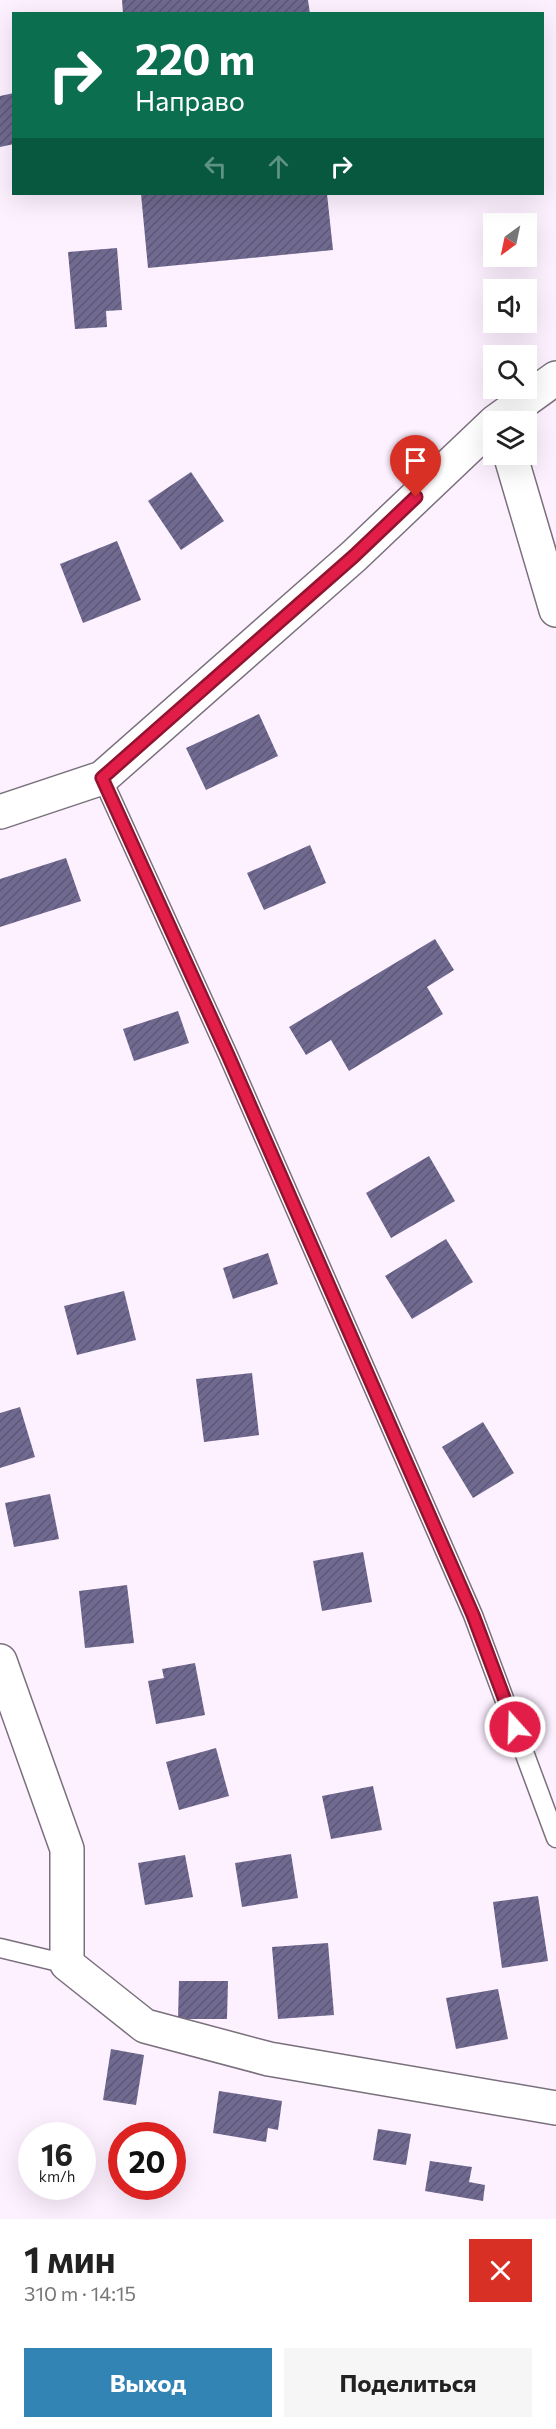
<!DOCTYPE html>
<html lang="ru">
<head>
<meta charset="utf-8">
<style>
  :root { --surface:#fff; --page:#f6f6f6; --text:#222; --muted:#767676; --accent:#3284b4 }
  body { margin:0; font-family:Commissioner,sans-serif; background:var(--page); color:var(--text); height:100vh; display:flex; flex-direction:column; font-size:22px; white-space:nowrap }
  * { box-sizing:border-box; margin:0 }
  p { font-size:20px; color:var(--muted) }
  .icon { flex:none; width:33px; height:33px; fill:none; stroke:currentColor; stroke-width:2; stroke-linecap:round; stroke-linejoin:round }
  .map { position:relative; height:2219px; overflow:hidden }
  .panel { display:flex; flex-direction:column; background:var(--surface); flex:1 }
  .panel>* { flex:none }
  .guide { position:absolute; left:12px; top:12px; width:532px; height:183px; border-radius:0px; box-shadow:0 6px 24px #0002; background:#0b6e4f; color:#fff; overflow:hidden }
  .needle { width:39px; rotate:213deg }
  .tools { position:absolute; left:483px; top:213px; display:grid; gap:12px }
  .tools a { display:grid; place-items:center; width:54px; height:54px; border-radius:0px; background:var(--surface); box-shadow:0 6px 24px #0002; font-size:30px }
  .speed { position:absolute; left:18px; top:2122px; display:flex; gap:12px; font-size:30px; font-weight:700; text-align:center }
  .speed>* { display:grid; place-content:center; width:78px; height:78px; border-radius:50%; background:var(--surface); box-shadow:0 6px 24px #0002; line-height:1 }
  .speed small { font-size:15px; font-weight:400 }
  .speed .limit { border:9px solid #d22; background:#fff; color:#111 }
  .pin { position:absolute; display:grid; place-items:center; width:51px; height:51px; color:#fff; margin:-62px -26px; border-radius:50% 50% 50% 0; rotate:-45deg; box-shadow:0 0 6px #0007 }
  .pin .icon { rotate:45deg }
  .me { position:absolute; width:66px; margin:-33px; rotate:340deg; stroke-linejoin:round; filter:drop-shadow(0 0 4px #0008) }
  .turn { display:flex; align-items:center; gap:21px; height:126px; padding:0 24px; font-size:27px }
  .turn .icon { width:78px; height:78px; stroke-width:2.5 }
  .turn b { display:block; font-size:42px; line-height:51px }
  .lanes { display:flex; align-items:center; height:57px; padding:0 24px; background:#0003; justify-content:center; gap:30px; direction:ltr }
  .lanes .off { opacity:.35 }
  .round { display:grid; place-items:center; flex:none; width:63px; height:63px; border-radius:0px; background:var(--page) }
  .headline { display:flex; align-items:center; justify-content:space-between; height:102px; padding:0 24px }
  h1 { font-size:36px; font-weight:700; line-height:45px }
  .primary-button { display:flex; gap:12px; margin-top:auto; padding:12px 24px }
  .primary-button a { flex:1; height:69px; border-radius:0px; background:var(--accent); color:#fff; font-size:24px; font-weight:700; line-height:69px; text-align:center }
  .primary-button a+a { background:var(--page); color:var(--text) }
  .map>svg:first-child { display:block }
  .building { fill:url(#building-hatch) }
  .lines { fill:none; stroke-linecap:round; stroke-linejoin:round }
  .service-casing { stroke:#7a6f7c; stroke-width:21 }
  .minor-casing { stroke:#7a6f7c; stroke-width:36 }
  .service { stroke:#fff; stroke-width:18 }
  .minor { stroke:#fff; stroke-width:33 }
  .route-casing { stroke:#92132f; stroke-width:15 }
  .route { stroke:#e11d48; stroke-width:10 }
</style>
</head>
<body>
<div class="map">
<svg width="556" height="2219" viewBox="0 0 556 2219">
  <defs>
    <pattern id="building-hatch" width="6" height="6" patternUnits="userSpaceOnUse" patternTransform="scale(1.5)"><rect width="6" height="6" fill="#716a90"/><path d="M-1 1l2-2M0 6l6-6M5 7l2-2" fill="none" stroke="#5c5775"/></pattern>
  </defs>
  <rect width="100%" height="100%" fill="#fdf0ff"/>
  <path class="building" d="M122,0H308L310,14H123Z
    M14,93V144L0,147V96Z
    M141,194H327L333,250L148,268Z
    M117,248L122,310L106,311L107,327L75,329L68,252Z
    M191,472L224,521L181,550L148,501Z
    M117,541L141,600L83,623L60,564Z
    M259,714L278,756L206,790L186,748Z
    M310,845L326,883L264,910L247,873Z
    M66,858L81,901L0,927V879Z
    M435,939L454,970L427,987L443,1014L349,1071L331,1040L306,1055L289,1027Z
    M178,1011L189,1043L134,1061L123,1029Z
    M429,1156L455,1201L391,1238L366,1193Z
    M446,1239L473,1282L412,1319L385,1276Z
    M268,1253L278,1284L233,1299L223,1268Z
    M124,1291L136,1340L77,1355L64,1306Z
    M252,1373L259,1435L204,1442L196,1379Z
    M20,1407L35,1457L0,1468V1413Z
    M483,1422L514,1473L473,1498L442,1447Z
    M50,1494L59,1539L14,1547L5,1503Z
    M363,1552L372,1602L322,1611L313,1561Z
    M127,1585L134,1643L85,1648L79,1591Z
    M195,1663L205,1715L156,1724L148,1681L164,1678L162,1669Z
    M216,1748L229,1796L179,1810L166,1762Z
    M373,1786L382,1830L331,1839L322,1796Z
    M291,1854L298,1898L242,1907L235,1863Z
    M185,1855L193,1897L145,1905L138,1863Z
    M538,1896L548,1961L502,1968L493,1902Z
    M328,1943L334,2015L278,2019L272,1947Z
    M179,1981H228L227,2019H178Z
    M498,1989L508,2039L456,2049L446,1998Z
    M111,2049L144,2055L136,2105L103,2100Z
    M219,2091L282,2101L278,2130L268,2128L266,2142L213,2133Z
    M378,2129L411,2134L406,2165L373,2160Z
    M430,2161L472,2167L469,2182L485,2185L483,2201L425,2191Z"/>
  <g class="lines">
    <defs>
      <path id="service" d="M102,778L228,1055L473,1615L556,1838
        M0,1948L67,1964"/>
      <path id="minor" d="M495,422L556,378
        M510,454L556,610
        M0,812L102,778L354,556L494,423
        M0,1661L67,1849V1964L145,2026L269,2059L556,2108"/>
    </defs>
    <use href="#service" class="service-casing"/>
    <use href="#minor" class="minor-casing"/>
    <use href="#service" class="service"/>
    <use href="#minor" class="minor"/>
  </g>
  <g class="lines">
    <defs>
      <path id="route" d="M416,497L354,556L102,778L228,1055L473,1615L515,1727"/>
    </defs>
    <use href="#route" class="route-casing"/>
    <use href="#route" class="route"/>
  </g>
</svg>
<div class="tools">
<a><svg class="needle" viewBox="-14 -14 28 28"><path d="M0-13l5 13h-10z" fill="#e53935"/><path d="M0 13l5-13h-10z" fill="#767676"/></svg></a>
<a><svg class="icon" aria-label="sound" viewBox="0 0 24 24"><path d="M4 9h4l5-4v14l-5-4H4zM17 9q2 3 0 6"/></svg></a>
<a><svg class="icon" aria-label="search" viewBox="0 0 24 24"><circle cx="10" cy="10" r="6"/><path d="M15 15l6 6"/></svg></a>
<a><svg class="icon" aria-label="layers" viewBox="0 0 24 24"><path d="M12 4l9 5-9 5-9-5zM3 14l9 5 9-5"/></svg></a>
</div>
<div class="speed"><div>16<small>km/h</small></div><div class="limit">20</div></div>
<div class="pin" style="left:416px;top:497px;background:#d93025"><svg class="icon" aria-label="arrive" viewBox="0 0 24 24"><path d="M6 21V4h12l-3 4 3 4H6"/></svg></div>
<svg class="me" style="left:515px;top:1727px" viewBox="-20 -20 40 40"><circle r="17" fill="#e11d48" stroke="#fff" stroke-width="3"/><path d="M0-11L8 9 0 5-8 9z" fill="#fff"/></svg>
<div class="guide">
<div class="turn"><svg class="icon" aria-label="right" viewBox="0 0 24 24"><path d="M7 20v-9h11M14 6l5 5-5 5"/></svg><div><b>220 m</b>Направо</div></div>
<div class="lanes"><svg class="icon off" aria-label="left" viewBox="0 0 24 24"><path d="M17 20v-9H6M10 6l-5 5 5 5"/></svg><svg class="icon off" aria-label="ahead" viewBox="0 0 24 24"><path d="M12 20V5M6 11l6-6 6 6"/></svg><svg class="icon" aria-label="right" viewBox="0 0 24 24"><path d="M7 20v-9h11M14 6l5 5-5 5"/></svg></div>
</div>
</div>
<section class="panel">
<div class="headline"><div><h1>1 мин</h1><p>310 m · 14:15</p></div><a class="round" style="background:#d93025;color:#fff"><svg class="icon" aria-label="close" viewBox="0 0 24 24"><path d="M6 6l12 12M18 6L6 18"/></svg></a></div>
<div class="primary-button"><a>Выход</a><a>Поделиться</a></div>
</section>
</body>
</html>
